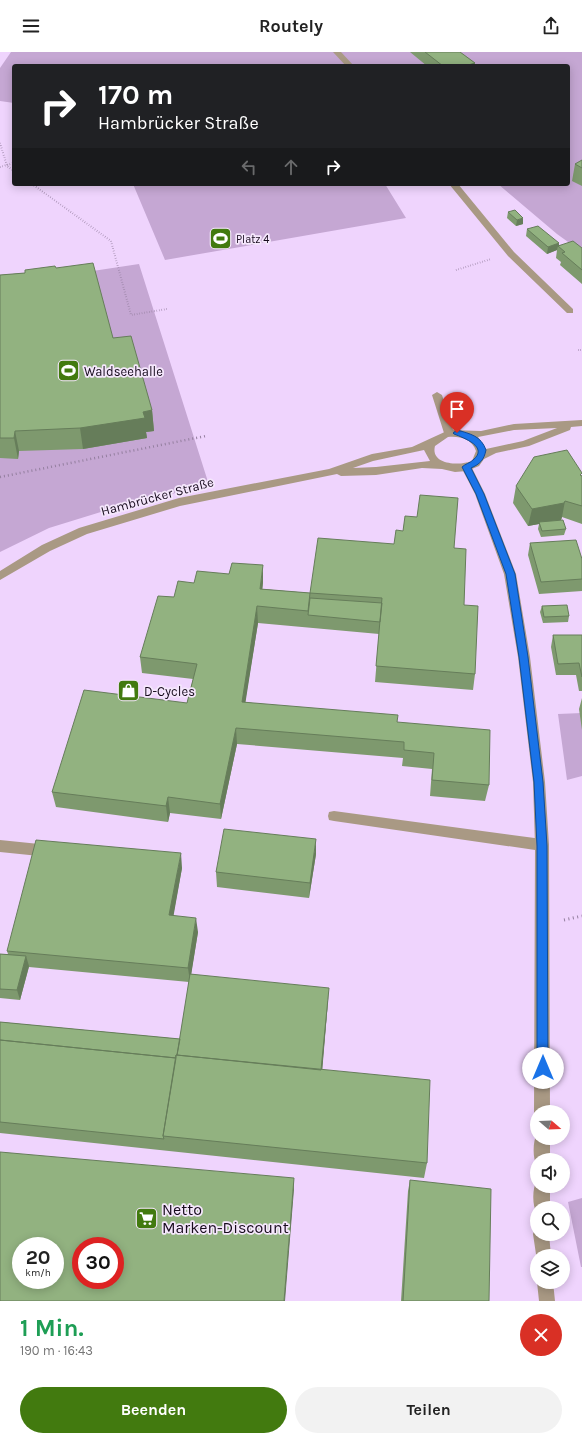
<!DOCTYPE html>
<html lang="de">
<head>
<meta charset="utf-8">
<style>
  :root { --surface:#fff; --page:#f2f2f2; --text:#222; --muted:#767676; --accent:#427a0f }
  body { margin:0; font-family:Karla,sans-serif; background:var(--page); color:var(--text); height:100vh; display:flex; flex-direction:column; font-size:15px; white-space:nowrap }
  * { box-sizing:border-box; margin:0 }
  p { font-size:13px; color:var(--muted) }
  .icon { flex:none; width:22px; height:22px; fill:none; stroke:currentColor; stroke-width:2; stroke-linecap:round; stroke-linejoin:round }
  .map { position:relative; height:1249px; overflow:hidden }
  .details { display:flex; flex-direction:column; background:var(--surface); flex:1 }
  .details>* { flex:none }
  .guide { position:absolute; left:12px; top:12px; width:558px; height:122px; border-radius:4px; box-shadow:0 2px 10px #0003; background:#202124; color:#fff; overflow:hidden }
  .needle { width:26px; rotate:109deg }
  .tools { position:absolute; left:530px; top:1053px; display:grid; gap:8px }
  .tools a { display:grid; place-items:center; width:40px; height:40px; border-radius:50%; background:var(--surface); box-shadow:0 2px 10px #0003; font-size:20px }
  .speed { position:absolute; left:12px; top:1185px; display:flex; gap:8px; font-size:20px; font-weight:700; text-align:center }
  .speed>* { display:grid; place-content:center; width:52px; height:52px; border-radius:50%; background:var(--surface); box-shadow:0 2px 10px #0003; line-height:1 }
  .speed small { font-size:10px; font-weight:400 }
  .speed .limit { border:6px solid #d22; background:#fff; color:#111 }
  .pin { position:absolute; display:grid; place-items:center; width:34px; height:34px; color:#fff; margin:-41px -17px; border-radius:50% 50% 50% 0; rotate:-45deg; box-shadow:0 0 4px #0007 }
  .pin .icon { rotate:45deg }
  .me { position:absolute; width:44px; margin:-22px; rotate:0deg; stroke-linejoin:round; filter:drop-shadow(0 0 3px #0008) }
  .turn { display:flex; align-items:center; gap:14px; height:84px; padding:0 20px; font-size:18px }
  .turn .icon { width:52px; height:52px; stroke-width:2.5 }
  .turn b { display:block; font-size:28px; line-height:34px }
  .lanes { display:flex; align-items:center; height:38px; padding:0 20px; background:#0003; justify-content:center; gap:20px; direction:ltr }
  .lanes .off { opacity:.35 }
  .round { display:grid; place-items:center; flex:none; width:42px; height:42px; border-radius:21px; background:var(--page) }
  .summary { display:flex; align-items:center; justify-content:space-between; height:68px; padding:0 20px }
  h1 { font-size:24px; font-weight:700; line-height:30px; color:#1e9e55 }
  .action { display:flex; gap:8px; margin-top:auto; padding:8px 20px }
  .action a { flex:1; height:46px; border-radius:24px; background:var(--accent); color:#fff; font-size:16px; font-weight:700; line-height:46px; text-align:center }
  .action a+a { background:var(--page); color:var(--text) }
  header { display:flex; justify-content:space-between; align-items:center; height:52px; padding:0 20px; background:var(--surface); font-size:18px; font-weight:700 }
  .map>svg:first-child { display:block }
  .green { fill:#c5a7d3 }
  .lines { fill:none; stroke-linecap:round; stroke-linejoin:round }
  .path-far2 { stroke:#947f9f; stroke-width:2; stroke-dasharray:0.5 2; stroke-linecap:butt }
  .path-far1 { stroke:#947f9f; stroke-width:2.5; stroke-dasharray:1 3; stroke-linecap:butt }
  .path { stroke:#947f9f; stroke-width:3; stroke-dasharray:1 3.5; stroke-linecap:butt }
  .service { fill:#a99984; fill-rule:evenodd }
  .minor { fill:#a99984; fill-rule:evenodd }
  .tertiary { fill:#a99984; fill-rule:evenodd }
  .wall { fill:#7e996e }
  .shaded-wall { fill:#667d5a }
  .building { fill:#92b280; stroke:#667d5a; fill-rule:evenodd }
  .route { fill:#1a73e8; stroke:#114b97 }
  .labels { text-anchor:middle; stroke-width:3.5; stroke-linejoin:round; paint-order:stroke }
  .far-poi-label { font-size:11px; fill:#170b1d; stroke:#f5e7fc; text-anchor:start }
  .poi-label { font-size:13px; fill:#170b1d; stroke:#f5e7fc; text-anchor:start }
  .street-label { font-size:13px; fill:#170b1d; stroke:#f5e7fc }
  .near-poi-label { font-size:16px; fill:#170b1d; stroke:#f5e7fc; text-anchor:start }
</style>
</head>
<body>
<header><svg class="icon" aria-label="menu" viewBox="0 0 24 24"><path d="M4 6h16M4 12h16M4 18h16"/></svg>Routely<svg class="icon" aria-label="share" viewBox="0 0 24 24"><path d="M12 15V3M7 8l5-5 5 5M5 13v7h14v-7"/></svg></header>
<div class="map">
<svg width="582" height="1249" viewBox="0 0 582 1249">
  <rect width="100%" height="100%" fill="#efd4fd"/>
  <path class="green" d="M11,0H582V200L557,182L498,132H568V14H14V51L0,49V16Z
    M133,132H385L406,166L165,208Z
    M139,212L209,433L117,455L49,476L0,500V233Z
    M582,661V724L567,728L558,662Z
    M582,1146V1215H581L568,1150Z"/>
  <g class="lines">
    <path class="path-far2" d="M0,91L7,114L14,119
      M0,115L14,111
      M32,132L111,189L131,263L167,257
      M456,218L491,207
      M578,298H582"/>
    <path class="path-far1" d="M0,425L206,384"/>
    <path class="path" d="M564,868L582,864"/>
    <path class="service" d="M333,0H341L354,14H346Z
      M449,132H458L514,200L573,257V261H567L508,204Z
      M437,340L442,343L454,381L453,383H445L444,381L432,343Z
      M334,759L542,787L547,789L549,793L547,797L542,799L334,769L329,768L328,764L329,760Z
      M0,788L49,793L54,795L56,799L54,803L49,805L0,800Z"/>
    <path class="minor" d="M466,411L470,412L485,442L516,522L530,605L545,730L549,793L550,1060H537V1065L534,1060L535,793L533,730L518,605L504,522L475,442L461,415Z
      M537,1081V1086H550V1108H537V1114C532,1105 533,1089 537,1081Z
      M537,1128V1134H550V1156H537V1162C532,1153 532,1137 537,1128Z
      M535,1176H537V1182H549L551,1204H537V1209L533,1182Z
      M537,1230H553L555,1249H539Z"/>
    <path class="tertiary" d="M582,368V374L571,375L570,378L529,394L496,401L484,407L479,414L467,419L455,420L442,417L422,416L376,423L341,424L337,422L180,454L87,482L50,499L0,528V519L42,493L79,476L179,446L329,417L372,402L412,395L449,378L481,379L514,372ZM557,376L523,389L486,397L478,385L514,378ZM448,385C460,384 472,387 476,399L472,409C460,414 430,413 435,394ZM424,398L430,409L376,415L353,416L373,409Z"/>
  </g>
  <path class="wall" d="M410,0H460L475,11L474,14H427Z
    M582,108V134L572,129L575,112Z
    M508,160L523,172L516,174L507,166Z
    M527,177L559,193L582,196V232L560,213L561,210L556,206L557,198L547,202L526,184Z
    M56,216L113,286L152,358L154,379L146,380L147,386L83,397L19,399L18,407L0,406V223L25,221Z
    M581,423L582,424V472L562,465L561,468L555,469L566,477L564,483L541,485L538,477L539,472L528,474L513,451L516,434Z
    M530,491L582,507V539L539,542L528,503Z
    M454,496L475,622L473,638L375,630L379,582L258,571L245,650L397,670L489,733L485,749L430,744L432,717L402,714L403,706L237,692L221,767L170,761L168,770L56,755L52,740L187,651L193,627L142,621L140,605L174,545L263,530L262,537L310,541Z
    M542,554L569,564L568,570L543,571L540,560Z
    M553,583H582V639H579L576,623H556L551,595Z
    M582,646V678L579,657Z
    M316,802L309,846L217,835L216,820Z
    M182,816L173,864L198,880L191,922L328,949L322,1018L427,1111L424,1126L0,1081V970L180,987L189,930L29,915L20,948L0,946V902H8L7,899Z
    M410,1128L489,1249H401L408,1139Z"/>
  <path class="shaded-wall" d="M475,11L474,14H465Z
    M523,166V172L516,174L517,168Z
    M559,191V194H558L557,198L547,202L548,195Z
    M152,358L154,379L146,380L147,386L83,397L80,376L143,360Z
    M15,379L19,399L18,407L14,386Z
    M565,449L562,465L561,468L539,472V470V472L528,474L532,457Z
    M263,513V530L261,553L260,537Z
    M257,554L258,571L243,666L242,650Z
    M236,676L237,692L221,767L220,752Z
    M168,745L170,761L168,770L166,754Z
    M316,787V802L309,846L310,831Z
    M181,801L182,816L171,878L169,863Z
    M196,866L198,880L190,930L188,916Z
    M26,904L29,914L20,948L17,938Z
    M329,936L328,949L321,1033V1020Z
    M294,1126V1137L285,1249H284Z"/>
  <path class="building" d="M425,0H460L475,11L465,14H443Z
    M582,108V116L575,112Z
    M515,158L523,166L517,168L508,160Z
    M538,174L559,191L548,195L527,177Z
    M573,189L582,196V218L562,201L565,200L558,194Z
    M93,211L113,286L131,284L152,358L143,360L145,366L80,376L15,379L14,386H0V223L25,221V218L55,214L56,216Z
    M567,398L582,421L580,423L582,424V454L565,449L564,451L532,457L516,434L534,405Z
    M420,443L458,446L454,496L466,497L464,553L478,554L475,622L376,614L382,546L310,541L318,486L394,492L396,478L403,479L405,464L417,465Z
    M563,468L566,477L542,479L539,470Z
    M576,488L582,507V527L541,530L530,491Z
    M232,511L263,513L260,537L310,541L308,559L257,554L242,650L398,663L397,670L490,678L489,733L432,728L434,701L404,698V690L236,676L220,752L168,745L166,754L52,740L84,638L187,651L197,612L140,605L158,544L174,545L178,529L194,531L197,519L229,522Z
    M310,546L382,551L380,570L308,563Z
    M567,553L569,564L544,565L542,554Z
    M553,583H582V625L579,611L558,612Z
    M224,777L316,787L310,831L216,820Z
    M36,788L181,801L169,863L196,866L188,916L7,899Z
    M0,902L26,904L17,938L0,937Z
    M190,922L329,936L321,1018L177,1003Z
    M0,970L180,987L177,1003H176V1006L0,988Z
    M0,988L176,1006L163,1084L164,1087L0,1070Z
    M176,1003L430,1028L427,1111L163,1084Z
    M0,1100L294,1126L284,1249H0ZM21,1194H55V1228H21ZM81,1194H115V1228H81Z
    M410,1128L491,1137L489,1249H403Z"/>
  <path class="route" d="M457,378C471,382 481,384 486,398C484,408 480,412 471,416L484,442L515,522L528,605L543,730L547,794L548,1016L547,1020L543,1021L539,1020L537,1016V794L534,730L519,605L506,522L476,442L462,415C465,412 470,411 473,408C489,395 464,386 454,382L453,381Z"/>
  <defs>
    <symbol id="stadium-square" viewBox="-11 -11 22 22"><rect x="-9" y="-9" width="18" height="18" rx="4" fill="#427a0f" stroke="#f5e7fc"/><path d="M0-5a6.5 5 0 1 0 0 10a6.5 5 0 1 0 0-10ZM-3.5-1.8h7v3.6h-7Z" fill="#fff"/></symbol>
    <symbol id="shop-square" viewBox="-11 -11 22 22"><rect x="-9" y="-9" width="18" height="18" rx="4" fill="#427a0f" stroke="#f5e7fc"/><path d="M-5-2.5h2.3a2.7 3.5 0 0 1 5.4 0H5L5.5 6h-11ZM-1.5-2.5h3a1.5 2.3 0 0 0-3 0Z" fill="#fff"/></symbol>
    <symbol id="supermarket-square" viewBox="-11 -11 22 22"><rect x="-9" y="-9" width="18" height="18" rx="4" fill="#427a0f" stroke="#f5e7fc"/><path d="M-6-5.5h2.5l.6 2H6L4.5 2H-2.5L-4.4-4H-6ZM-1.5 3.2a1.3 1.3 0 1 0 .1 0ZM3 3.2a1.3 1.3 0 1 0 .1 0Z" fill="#fff"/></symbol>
  </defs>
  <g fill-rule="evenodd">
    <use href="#stadium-square" x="208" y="174" width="25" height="25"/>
    <use href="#stadium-square" x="56" y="306" width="25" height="25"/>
    <use href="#shop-square" x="116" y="626" width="25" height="25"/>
    <use href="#supermarket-square" x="134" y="1154" width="25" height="25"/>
  </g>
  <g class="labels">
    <g class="far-poi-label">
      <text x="236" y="191">Platz 4</text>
    </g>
    <g class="poi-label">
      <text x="84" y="324">Waldseehalle</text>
      <text x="144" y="644">D-Cycles</text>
    </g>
    <g class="street-label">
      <text transform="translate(157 444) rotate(-15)" y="5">Hambrücker Straße</text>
    </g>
    <g class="near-poi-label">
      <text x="162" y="1163">Netto<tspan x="162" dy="18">Marken-Discount</tspan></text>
    </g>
  </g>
</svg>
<div class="tools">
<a><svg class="needle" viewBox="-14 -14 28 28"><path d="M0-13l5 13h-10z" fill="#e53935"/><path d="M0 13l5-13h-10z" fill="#767676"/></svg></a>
<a><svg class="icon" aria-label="sound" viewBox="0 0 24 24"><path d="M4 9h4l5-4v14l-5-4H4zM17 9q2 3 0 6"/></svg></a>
<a><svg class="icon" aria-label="search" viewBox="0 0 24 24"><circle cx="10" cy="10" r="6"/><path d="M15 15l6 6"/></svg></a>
<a><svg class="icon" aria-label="layers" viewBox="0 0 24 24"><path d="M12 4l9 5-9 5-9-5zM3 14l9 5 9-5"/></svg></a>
</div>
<div class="speed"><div>20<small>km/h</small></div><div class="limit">30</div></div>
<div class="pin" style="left:457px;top:381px;background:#d93025"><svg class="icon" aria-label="arrive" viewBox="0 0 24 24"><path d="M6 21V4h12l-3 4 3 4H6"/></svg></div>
<svg class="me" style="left:543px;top:1016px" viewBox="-20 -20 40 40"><circle r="19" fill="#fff"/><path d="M0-13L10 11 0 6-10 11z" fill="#1a73e8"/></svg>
<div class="guide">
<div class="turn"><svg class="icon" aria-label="right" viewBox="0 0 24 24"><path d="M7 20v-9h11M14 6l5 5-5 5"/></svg><div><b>170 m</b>Hambrücker Straße</div></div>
<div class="lanes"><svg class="icon off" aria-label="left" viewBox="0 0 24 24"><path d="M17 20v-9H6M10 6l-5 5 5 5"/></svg><svg class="icon off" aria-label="ahead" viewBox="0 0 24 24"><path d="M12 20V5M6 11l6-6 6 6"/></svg><svg class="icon" aria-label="right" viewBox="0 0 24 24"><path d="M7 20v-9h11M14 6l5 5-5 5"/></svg></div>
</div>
</div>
<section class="details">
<div class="summary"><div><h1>1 Min.</h1><p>190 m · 16:43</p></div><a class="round" style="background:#d93025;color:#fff"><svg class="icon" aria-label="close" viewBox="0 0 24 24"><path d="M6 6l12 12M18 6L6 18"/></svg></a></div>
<div class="action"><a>Beenden</a><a>Teilen</a></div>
</section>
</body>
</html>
